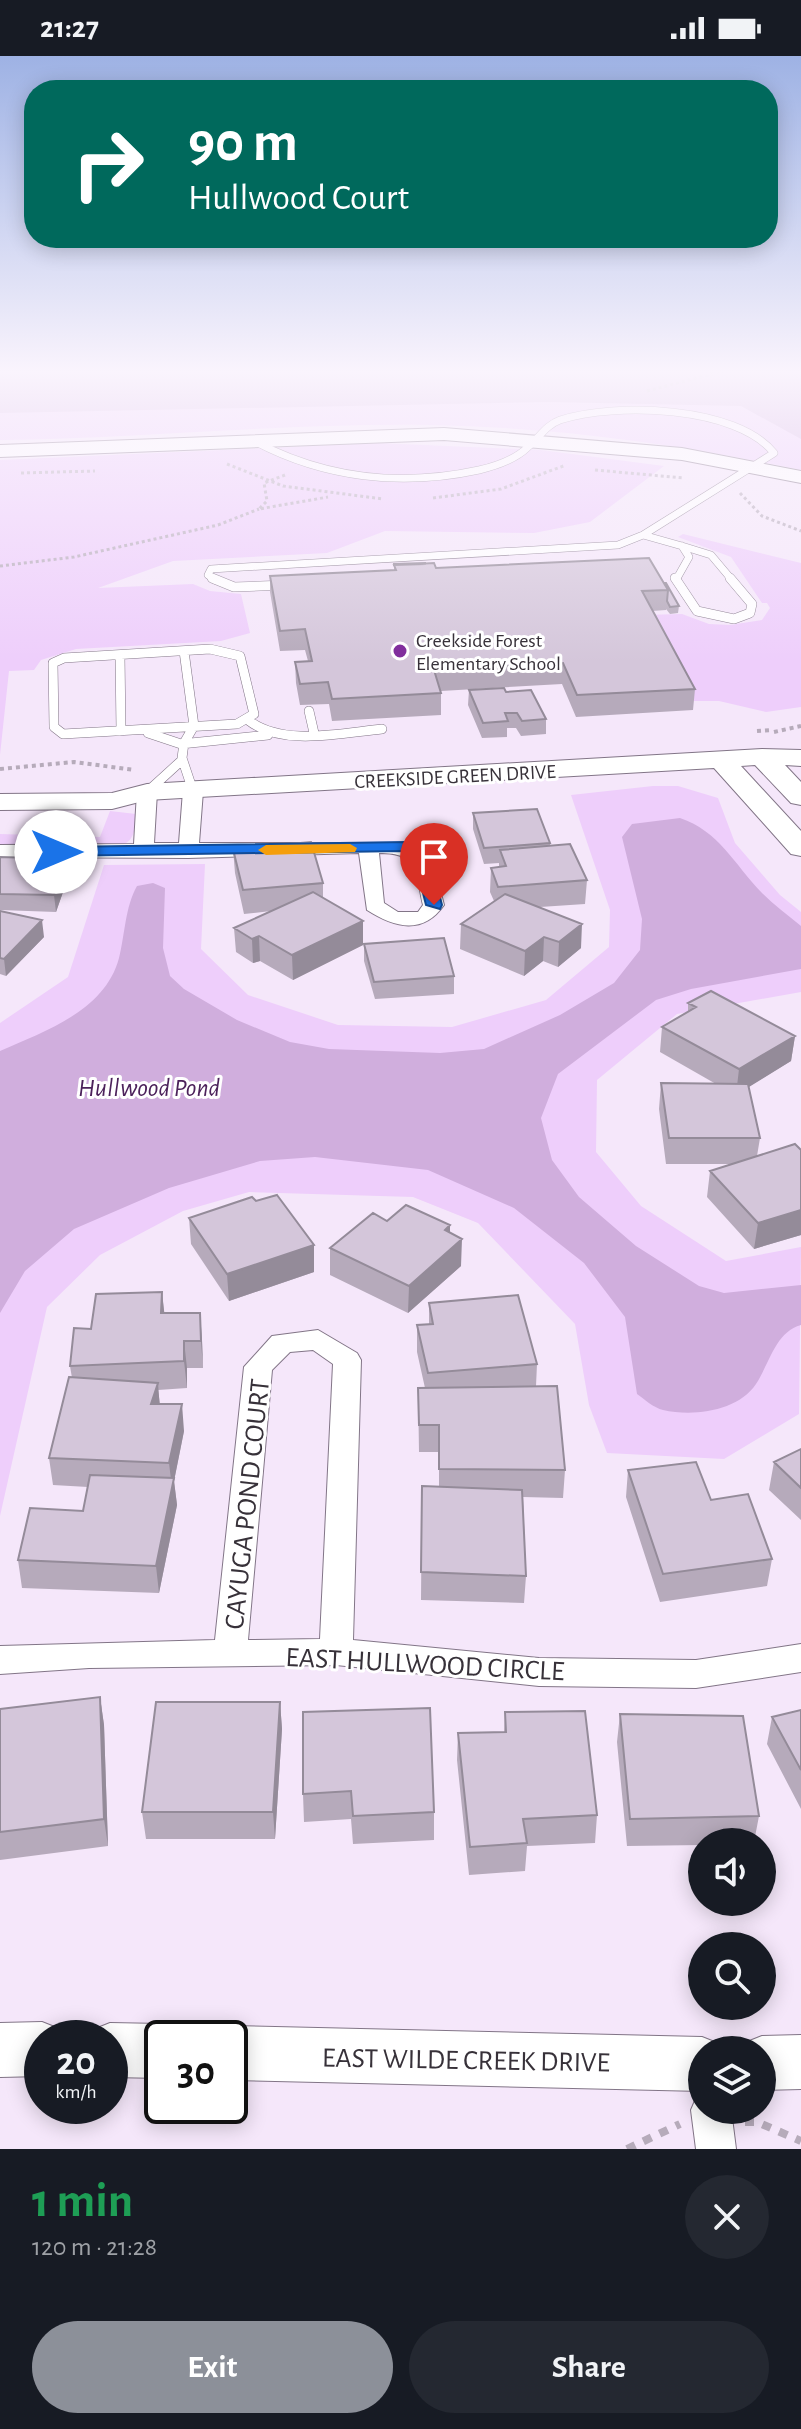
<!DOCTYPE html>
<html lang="en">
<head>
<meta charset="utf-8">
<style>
  :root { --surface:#171b24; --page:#242831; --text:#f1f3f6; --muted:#9ea1a6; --accent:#8c9099 }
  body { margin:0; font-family:"Alegreya Sans",sans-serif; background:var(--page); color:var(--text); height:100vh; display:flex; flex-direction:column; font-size:30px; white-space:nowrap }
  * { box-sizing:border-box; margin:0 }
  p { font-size:26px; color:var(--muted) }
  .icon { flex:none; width:44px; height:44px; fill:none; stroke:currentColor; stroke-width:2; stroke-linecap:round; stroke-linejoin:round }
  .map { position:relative; height:2093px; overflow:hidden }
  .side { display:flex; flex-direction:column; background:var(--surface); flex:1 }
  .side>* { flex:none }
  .banner { position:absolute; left:24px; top:24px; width:754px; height:168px; border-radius:32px; box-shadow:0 4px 20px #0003; background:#00695c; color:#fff; overflow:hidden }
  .buttons { position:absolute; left:688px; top:1772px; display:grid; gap:16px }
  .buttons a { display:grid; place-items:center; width:88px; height:88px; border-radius:50%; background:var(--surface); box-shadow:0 4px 20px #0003; font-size:40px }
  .speed { position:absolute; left:24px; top:1964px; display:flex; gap:16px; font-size:40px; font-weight:700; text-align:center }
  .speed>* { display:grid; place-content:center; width:104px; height:104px; border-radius:50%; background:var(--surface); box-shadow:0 4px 20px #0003; line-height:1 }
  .speed small { font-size:20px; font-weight:400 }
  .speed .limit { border:4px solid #111; border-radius:12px; background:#fff; color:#111 }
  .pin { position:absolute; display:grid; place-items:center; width:68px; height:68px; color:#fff; margin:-82px -34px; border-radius:50% 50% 50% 0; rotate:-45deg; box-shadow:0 0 8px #0007 }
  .pin .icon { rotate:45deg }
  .me { position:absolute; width:88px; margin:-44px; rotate:90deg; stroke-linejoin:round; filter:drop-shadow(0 0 6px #0008) }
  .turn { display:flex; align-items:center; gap:28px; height:168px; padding:0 32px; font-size:36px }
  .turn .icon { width:104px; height:104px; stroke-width:2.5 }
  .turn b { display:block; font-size:56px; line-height:68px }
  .round { display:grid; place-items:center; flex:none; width:84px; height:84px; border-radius:42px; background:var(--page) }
  .overview { display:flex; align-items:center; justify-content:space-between; height:136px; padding:0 32px }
  h1 { font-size:48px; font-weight:600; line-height:60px; color:#1e9e55 }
  .action { display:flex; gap:16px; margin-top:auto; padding:16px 32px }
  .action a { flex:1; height:92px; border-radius:48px; background:var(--accent); color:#fff; font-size:32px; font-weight:600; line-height:92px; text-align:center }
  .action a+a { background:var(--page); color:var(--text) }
  .status { display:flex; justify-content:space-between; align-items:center; height:56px; padding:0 40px; background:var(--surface); direction:ltr }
  .status svg { height:22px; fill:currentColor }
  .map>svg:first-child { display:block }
  .green { fill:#eecefb }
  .forest { fill:#d2b1e0 }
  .water { fill:#d0aedd }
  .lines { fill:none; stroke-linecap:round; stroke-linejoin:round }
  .lane-far1-casing { stroke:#827587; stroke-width:8 }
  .lane-casing { stroke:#827587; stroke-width:10 }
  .street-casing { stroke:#827587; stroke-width:2 }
  .secondary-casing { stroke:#827587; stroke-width:2 }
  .path-far2 { stroke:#b6abba; stroke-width:3; stroke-dasharray:3 3; stroke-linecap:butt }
  .path-far1 { stroke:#b6abba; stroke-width:4; stroke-dasharray:4 4; stroke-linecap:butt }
  .path { stroke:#b6abba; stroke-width:8; stroke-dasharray:9 9; stroke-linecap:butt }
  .lane-far1 { stroke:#fff; stroke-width:7 }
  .lane { stroke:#fff; stroke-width:9 }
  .street { fill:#fff; fill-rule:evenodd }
  .secondary { fill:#fff; fill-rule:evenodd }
  .wall { fill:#b6aabb }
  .shaded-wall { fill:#948b99 }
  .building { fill:#d4c6da; stroke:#948b99; stroke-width:2 }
  .route { fill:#1a73e8; stroke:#114b97; stroke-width:2 }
  .slow { fill:#f59e0b }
  .poi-dot { fill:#812e9d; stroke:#fff; stroke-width:3 }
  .labels { text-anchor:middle; stroke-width:6; stroke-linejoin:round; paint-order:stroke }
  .far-poi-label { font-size:20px; fill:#373139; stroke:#fff; text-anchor:start }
  .far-street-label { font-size:20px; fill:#373139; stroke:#fff }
  .water-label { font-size:26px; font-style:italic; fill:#4c225b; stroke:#fff }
  .near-street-label { font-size:28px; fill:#373139; stroke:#fff }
</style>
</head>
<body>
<div class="status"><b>21:27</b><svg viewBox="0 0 49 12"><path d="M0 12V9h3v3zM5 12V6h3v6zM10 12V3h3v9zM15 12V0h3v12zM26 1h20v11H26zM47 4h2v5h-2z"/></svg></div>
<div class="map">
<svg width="801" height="2093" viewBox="0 0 801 2093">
  <rect width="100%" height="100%" fill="#f5e7fa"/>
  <path class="green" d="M0,314H801V414C679,388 554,371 429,369C286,367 143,382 0,384Z
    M378,387L541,394L664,410L590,466L534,477L385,475L327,497L173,505L98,532L193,528L210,535L241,538L250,577L221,585L76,593L41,604L34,614L9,615L0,699V404Z
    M683,478L801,507V651L766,656L719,645H688L642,559L682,558L709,568L730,569L762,564L770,552L767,547H762L731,501L678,481Z
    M653,730H678L718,742L735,787L780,839L801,856V936L677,958L597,1024L596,1096L641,1150L726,1205L801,1191L799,1358L724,1403L607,1397L589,1349L575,1268L478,1167L413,1141L249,1136L183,1155L100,1199L47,1251L0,1460V967L68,921L104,809L205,808L201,893L248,939L338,969L452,971L546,944L609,891L610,854L571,739Z
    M110,755L136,758C135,768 136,781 126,787C107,798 26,790 0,789V778L100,781Z"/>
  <path class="forest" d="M0,314H801V383L741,350L549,346L0,357Z"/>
  <path class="water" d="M680,762C719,775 734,808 762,837C774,849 788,859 801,870V913L691,933L656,944L558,1018L541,1062L552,1104L579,1141L636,1190L699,1230L724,1237L801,1229V1269C775,1276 769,1309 756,1328C738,1355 694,1361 663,1354C654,1352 644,1343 637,1338L625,1261L584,1207L514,1152L428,1114L315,1101L260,1105L169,1132L74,1173L25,1215L0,1257V995C45,975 105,955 119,902C125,879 125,851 137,830L153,827L165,832L163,892L170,920L184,933L237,964L290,986L329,993L440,997L484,993L560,959L614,927L640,894L642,863L622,781L632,768Z"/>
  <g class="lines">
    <defs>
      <path id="lane-far1" d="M643,479L682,490
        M682,490L711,499L732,524
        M215,524L208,519L211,513L618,489L643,479L774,397C737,350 615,346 560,364C546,369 539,382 528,391C515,404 496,410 479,414C401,431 324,422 254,385
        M676,524L689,501L682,490"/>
      <path id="lane" d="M212,522L234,531L285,529
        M675,522L697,555L734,563L750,557L752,548L730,522
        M210,593L240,600L254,658L237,668L63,678L54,671L53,607L64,602Z
        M184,595L194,670L184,687L182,702L193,735
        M120,599L121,675
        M309,655L314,677
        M248,664C282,691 341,677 382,673
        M148,677L181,688L268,679
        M147,736L181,705"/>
      <path id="street" d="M193,729L203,735L199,787H414L432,803L444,849C423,879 395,872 367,854L359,797L188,802L0,801V789L134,788L137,736L147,730L157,736L154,787H179L183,735ZM379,797C420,797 415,815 423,849L418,856H398L384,847Z
        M318,1274L357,1297L361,1304L353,1584L539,1602L696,1604L801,1588V1616L696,1632L539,1630L336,1609L89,1612L0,1618V1590L215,1584L244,1311L272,1280ZM313,1294L333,1308L320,1583L248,1584L272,1314L290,1296Z
        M702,2038V2054H731L736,2093H696L691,2054L697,2040Z"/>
      <path id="secondary" d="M444,372L682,392L801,415V427L682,404L444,384L0,401V389Z
        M762,693L801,694V710L785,709L801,726V749L791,747L755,709L741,710L801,775V800L791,798L714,712L147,744L112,753L0,754V738L112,737L147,728Z
        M42,1966L62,1974L65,1982H42V2020L0,2021V1967Z
        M110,1967L162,1968L182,1976L184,1982H162V2022L110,2021V1982H87L90,1975Z
        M230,1970L702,1981L722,1989L724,1994H702V2035L230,2024V1982H209Z
        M801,1979V2033L762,2034V1994H740L742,1988L762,1980Z"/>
    </defs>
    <use href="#lane-far1" class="lane-far1-casing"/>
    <use href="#lane" class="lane-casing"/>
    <use href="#street" class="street-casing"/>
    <use href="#secondary" class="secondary-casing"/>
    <path class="path-far2" d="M647,335L727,314
      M227,408L283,430L383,443
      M595,414L684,422
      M21,417L95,415
      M285,419L264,427L267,445L259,453L328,441
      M740,437L762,460L801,475
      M433,442L501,433L566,409
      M0,510L74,501L218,469L259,453"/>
    <path class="path-far1" d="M757,675L772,674
      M774,676L801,670
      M0,713L74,706L135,714"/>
    <path class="path" d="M745,2066H757L801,2085
      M627,2093L680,2068"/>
    <use href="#lane-far1" class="lane-far1"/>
    <use href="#lane" class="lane"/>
    <use href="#street" class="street"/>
    <use href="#secondary" class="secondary"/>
  </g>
  <path class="wall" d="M394,508H425L436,512L664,527L679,550L678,557L670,558L666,553V554L652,555L695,633L693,654L576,661L562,628L441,635V659L332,665L329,648L300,649L296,627L295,606L308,605L305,594L280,595L270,536V520L394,514Z
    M469,634L506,636L546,663V678L521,680L516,672H507V681L482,682L468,649Z
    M473,757L550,787V790L587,824L585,848L540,851L581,892L558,911L543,905L524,920L460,893L461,868L494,845L490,836L491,812L499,811V807L484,808L473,773Z
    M233,793L323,827V842L363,889L293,924L260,905L253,907L236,896L234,872L271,855L244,858L235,817Z
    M0,801L69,819L56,856L0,854Z
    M0,855L44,881L6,920L0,918Z
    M364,888L454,920V938L375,943L364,905Z
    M688,947L795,980L791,1005L748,1031L760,1082L757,1100L801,1094V1179L754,1193L707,1141L710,1115L732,1108H666L659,1053L661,1027L716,1028L660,996L662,971L688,956Z
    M189,1162L314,1189V1216L229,1245L191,1188Z
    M387,1165L450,1169V1177L461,1210L408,1257L330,1219V1192Z
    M162,1236L164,1257L202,1284L203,1312H187V1332L158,1334L160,1348L184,1375L174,1425L177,1449L159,1537L22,1532L18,1504L83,1455L88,1431L53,1429L49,1402L72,1322L70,1310L91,1273Z
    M429,1247L537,1308L536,1330L565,1414L563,1442L523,1441L526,1520L524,1547L421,1544L422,1430L439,1431V1396H419L418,1332H425L417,1296V1269L429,1268Z
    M801,1393V1464L769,1434L774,1406Z
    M628,1414L772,1503L767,1530L660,1546L626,1441Z
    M100,1641L104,1669L108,1790L0,1804V1653Z
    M280,1646L282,1673L275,1783H146L142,1756Z
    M801,1654V1753L767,1688L772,1661Z
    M303,1656L434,1756V1784L353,1788L351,1763L304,1766L303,1738Z
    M505,1656L597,1759L595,1787L527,1790L525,1815L469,1819L457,1704L458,1677L504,1676Z
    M620,1658L759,1760L754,1786H702V1789L627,1790L617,1686Z"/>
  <path class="shaded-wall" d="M67,803L69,819L56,856L54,839Z
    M42,864L44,881L6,920L4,903Z
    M363,865V889L293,924L292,899Z
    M582,868L581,892L558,911L559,886Z
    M259,880L260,905L253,907L252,883Z
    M544,881L543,905L524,920L525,895Z
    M795,980L791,1005L736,1039L739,1013Z
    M801,1154V1179L754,1193L758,1167Z
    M450,1169V1193L462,1183L461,1210L408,1257L409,1230L445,1174Z
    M314,1189V1216L229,1245L227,1218Z
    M162,1236L165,1263L161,1257Z
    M200,1257L202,1284L203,1312L201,1285Z
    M184,1285L187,1312V1332L184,1305Z
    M158,1327L160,1354L151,1348Z
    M182,1348L184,1375L174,1425L177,1449L159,1537L156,1510L172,1432L169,1407Z
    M100,1641L104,1669L108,1790L104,1763Z
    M280,1646L282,1673L275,1783L273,1756Z"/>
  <path class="building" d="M649,502L668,534L642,535L695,633L577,639L563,607L434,614L441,637L332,643L328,626L300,628L295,606L312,605L305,573L280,575L270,520L396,514L394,509H398L434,507L436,512Z
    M425,507V508L394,509V508Z
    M664,527H666L679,550L670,551L667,545L668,534Z
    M504,632L506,636L531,634L546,663L522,665L517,657H505L508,665L483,667L469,634Z
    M537,753L550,787L484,792L473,757Z
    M311,786L323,827L243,834L233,793Z
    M570,788L587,824L498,831L491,812L506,810L500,794Z
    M0,801L67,803L54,839L0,838Z
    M313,836L363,865L292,899L259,880L252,883L234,872Z
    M505,838L582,868L559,886L544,881L525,895L461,868Z
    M0,855L42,864L4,903L0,902Z
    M444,882L454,920L374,926L364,888Z
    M711,935L795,980L739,1013L662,971L696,951L688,947Z
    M661,1027L748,1028L760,1082H669Z
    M795,1088L801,1094V1154L758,1167L710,1115Z
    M277,1139L314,1189L227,1218L189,1162L252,1141L256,1145Z
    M406,1149L450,1169L445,1174L462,1183L409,1230L330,1192L373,1157L387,1165Z
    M162,1236L161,1257H200L201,1285H184V1305L70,1310L74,1272L91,1273L96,1238Z
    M518,1239L537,1308L428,1317L417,1269L433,1268L429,1247Z
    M69,1321L158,1327L151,1348H182L169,1407L49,1402Z
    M557,1330L565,1414L439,1413V1369H419L418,1332Z
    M801,1393V1432L774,1406Z
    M696,1406L711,1444L748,1438L772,1503L663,1518L628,1414Z
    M90,1419L174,1422L156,1510L18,1504L30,1452L83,1455Z
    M422,1430L522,1434L526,1520L421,1516Z
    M100,1641L104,1763L0,1776V1653Z
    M156,1646H280L273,1756H142Z
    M430,1652L434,1756L353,1760L351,1735L303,1738V1656Z
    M801,1654V1714L772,1661Z
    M585,1655L597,1759L523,1763L527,1787L470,1791L458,1677L506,1676L505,1656Z
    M620,1658L743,1660L759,1760L630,1763Z"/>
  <linearGradient id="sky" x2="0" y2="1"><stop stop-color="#9eb2e4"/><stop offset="0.52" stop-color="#faf4fd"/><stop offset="1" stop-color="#faf4fd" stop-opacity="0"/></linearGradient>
  <rect width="801" height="607" fill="url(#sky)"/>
  <path class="route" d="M407,786L430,803L442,849L440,853L426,849L415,805L403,795L56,800L48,796L56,791Z"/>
  <path class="slow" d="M350,788L357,792L355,796L266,799L258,794L266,789Z"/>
  <circle class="poi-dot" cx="400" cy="595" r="8"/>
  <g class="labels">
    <g class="far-poi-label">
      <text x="416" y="591">Creekside Forest<tspan x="416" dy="23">Elementary School</tspan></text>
    </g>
    <g class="far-street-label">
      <text transform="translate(455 720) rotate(-3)" y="7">CREEKSIDE GREEN DRIVE</text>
    </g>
    <g class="water-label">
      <text x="149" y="1040">Hullwood Pond</text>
    </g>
    <g class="near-street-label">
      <text transform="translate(246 1448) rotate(-84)" y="10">CAYUGA POND COURT</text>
      <text transform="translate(425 1607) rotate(3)" y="10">EAST HULLWOOD CIRCLE</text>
      <text transform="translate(466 2003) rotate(1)" y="10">EAST WILDE CREEK DRIVE</text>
    </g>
  </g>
</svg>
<div class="buttons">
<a><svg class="icon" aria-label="sound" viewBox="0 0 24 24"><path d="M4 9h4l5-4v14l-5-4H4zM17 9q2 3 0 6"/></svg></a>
<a><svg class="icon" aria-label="search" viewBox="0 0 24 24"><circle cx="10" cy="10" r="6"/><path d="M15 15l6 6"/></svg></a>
<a><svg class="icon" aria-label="layers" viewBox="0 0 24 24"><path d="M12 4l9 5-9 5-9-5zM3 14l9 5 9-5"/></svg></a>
</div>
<div class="speed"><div>20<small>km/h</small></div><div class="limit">30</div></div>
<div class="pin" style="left:434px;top:849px;background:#d93025"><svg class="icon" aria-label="arrive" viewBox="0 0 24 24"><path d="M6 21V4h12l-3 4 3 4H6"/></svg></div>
<svg class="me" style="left:56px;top:796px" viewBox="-20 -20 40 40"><circle r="19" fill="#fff"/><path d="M0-13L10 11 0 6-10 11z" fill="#1a73e8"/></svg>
<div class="banner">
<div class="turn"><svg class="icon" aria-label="right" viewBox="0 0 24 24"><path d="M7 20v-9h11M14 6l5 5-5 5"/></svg><div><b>90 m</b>Hullwood Court</div></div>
</div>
</div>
<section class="side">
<div class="overview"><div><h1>1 min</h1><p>120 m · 21:28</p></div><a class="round"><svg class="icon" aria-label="close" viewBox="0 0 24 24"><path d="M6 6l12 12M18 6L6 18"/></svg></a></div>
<div class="action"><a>Exit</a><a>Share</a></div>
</section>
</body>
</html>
